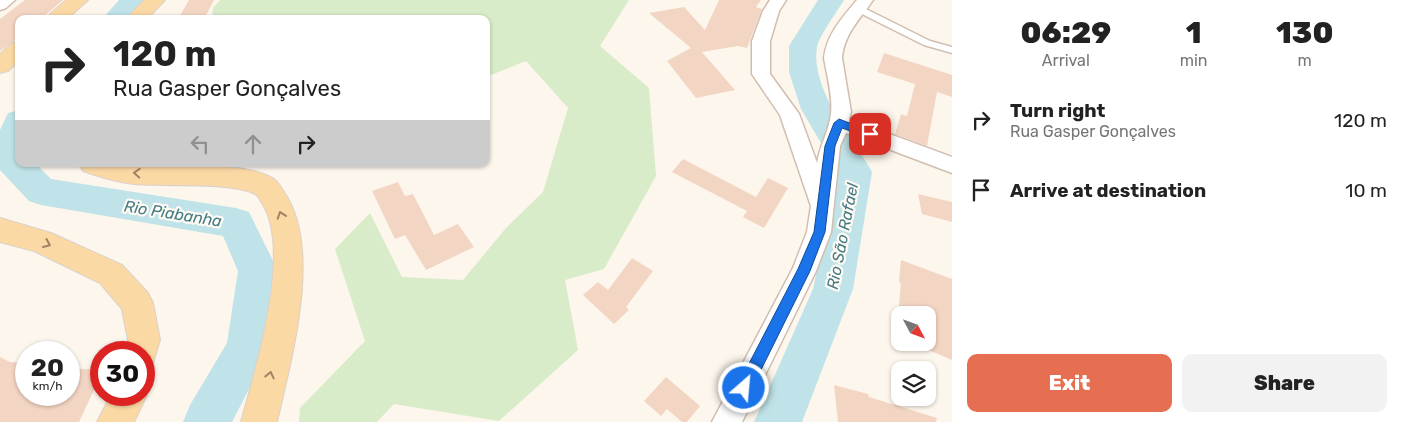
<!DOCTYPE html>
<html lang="en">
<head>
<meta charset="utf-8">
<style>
  :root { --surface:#fff; --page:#f2f2f2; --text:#222; --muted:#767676; --accent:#e76f51 }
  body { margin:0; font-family:Rubik,sans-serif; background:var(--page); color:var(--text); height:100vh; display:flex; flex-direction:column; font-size:19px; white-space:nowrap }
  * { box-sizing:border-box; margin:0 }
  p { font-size:16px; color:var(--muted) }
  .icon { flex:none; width:28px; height:28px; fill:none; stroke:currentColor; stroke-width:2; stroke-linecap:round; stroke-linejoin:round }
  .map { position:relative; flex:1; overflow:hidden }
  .details { display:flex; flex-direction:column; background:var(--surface); width:450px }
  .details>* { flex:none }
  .banner { position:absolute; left:15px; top:15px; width:475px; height:152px; border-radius:10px; box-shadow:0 1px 4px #0004; background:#fff; color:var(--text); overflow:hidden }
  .needle { width:32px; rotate:131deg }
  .controls { position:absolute; left:891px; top:306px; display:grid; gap:10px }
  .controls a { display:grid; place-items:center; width:45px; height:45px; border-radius:10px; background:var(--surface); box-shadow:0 1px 4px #0004; font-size:25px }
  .speed { position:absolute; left:15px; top:341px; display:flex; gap:10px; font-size:25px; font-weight:700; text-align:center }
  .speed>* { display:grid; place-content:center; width:65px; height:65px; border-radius:50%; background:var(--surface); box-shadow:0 1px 4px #0004; line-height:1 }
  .speed small { font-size:12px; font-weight:400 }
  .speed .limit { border:8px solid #d22; background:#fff; color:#111 }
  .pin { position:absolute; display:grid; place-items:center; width:42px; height:42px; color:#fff; margin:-21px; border-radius:10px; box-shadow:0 2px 8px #0006 }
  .me { position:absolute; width:55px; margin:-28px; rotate:27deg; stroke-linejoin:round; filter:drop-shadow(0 0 4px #0008) }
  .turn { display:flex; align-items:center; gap:18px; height:105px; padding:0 15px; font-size:22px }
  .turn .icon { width:65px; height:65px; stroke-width:2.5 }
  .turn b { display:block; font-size:35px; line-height:42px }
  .lanes { display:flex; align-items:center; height:48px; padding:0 15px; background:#0003; justify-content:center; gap:25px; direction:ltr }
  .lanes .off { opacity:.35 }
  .eta { display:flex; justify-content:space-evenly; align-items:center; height:85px; text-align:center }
  .eta b { font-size:30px; font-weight:800; line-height:35px }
  .cta { display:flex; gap:10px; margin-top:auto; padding:10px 15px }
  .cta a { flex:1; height:58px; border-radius:10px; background:var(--accent); color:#fff; font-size:20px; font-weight:800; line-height:58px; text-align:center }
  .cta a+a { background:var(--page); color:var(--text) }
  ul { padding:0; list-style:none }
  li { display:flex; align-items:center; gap:15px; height:70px; padding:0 15px }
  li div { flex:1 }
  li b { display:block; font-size:19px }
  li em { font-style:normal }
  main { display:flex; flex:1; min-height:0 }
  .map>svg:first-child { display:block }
  .green { fill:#d8ecc9 }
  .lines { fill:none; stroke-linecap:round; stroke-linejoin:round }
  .river { fill:#bfe3e8; fill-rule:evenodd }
  .building { fill:#f3d5c3 }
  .service-casing { stroke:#d1beb0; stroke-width:3 }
  .minor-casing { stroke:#d1beb0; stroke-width:3 }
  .primary-casing { stroke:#dad1cd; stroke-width:2 }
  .service { fill:#fff; fill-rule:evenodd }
  .minor { fill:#fff; fill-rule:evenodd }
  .primary { fill:#fbd9a5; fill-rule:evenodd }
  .oneway { stroke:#a18267 }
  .route { fill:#1a73e8; stroke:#114b97 }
  .labels { text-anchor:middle; stroke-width:4.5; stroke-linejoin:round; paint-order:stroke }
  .water-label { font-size:16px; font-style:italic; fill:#437c86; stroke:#fffaf3 }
</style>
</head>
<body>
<main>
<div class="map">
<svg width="952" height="422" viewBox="0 0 952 422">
  <rect width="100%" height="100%" fill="#fdf6ec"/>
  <path class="green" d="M220,0H629L600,46L649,88L656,176L604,269L565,280L578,350L499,421L394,404L377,422H299L300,408L365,341L335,249L370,213L402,277L463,280L506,228L543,192L568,108L526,61L486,77V19H212L213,8Z"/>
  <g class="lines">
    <path class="river" d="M119,0H147L130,19H102Z
      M818,0H844C838,10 818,38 817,47C810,90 853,137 872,172L853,289L802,422H754L813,289L838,172L801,109L789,72V46Z
      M19,110V164H36L51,179L236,208L249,212L278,271L270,348L232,422H183L190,405L227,343L238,271L223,236L41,205L29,201L0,170V130L8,113Z"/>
  </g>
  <path class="building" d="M25,0H63L41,19H19V37L0,51V19Z
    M189,0H214L204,19H178Z
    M719,0H761L756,7L762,9L747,48L738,46L702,52L735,90L696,98L667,61L691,48L649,13L684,7L705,30Z
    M884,53L952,75V97L937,92L927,146L895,134L901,114L907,116L915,84L877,72Z
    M683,159L756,197L768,178L788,188L764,228L743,217L747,211L672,172Z
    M398,182L405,196L413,194L434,235L458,224L474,247L426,270L405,235L395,239L372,191Z
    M918,194L952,202V222L922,214Z
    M632,258L653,271L626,307L629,310L614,324L583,295L598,282L608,290Z
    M901,260L952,279V360L910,342H928V315H900V338L896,337L901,283L899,282Z
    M0,357L10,362L26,363V395H69V369H101V375L79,422H0Z
    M666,377L700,406L687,422H682L667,409L661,416L644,401Z
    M834,385L868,394L869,397L937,418L936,422H838Z"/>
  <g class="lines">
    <defs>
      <path id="service" d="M856,7H862L930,41L952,47V53L924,45L856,11Z"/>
      <path id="minor" d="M0,0H15L6,8L0,10Z
        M770,0H786L779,11L770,41V74L799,114L817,163C820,145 829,131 831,114C833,96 827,76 824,58C827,34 842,18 857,0H873C860,19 844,34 842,58L851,112L849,119L952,157V173L846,133L840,146L831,232L816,271L742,422H712L793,268L807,232L811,206L780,115L752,74V41L763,11Z"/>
      <path id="primary" d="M66,0H88L67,19H45Z
        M144,0H165L147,19H126Z
        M19,42V60L8,71L0,73V54L12,43Z
        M79,164C103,162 127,164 151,165C180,166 253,162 275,180C279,183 281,188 284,192C323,249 291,359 277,422H241C255,370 293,251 262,203C259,197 256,193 248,191C211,182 172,187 134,184C116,182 100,177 83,171Z
        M0,218L51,233L122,265L148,293L153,303L160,340L153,363L144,367V352H125L128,340L122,309L100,283L34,251L0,242Z
        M144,386L147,395L134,422H97L111,395H144Z"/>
    </defs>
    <use href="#service" class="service-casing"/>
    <use href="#minor" class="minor-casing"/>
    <use href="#primary" class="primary-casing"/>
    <use href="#service" class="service"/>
    <use href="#minor" class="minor"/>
    <use href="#primary" class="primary"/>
  </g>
  <defs><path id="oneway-chevron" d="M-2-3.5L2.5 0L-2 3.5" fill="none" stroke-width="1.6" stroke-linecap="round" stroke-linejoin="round" transform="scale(1.25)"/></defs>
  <g class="oneway">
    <use href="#oneway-chevron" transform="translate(137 173) rotate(-177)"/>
    <use href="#oneway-chevron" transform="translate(281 215) rotate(-109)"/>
    <use href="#oneway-chevron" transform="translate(47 244) rotate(24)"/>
    <use href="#oneway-chevron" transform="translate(270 375) rotate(-77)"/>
  </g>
  <path class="route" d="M839,119L873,132L875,134L870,138L842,128L835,146L825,232L810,271L749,394L744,396L739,394L737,388L739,383L798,269L814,232L825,146L834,123Z"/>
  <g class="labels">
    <g class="water-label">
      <text transform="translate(173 213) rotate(9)" y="6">Rio Piabanha</text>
      <text transform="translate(842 236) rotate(-79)" y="6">Rio São Rafael</text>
    </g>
  </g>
</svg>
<div class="controls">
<a><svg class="needle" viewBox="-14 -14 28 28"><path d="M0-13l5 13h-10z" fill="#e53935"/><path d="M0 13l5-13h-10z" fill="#767676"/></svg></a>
<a><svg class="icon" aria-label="layers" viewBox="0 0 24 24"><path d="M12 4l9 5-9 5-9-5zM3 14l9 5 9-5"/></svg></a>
</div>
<div class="speed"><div>20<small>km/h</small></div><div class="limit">30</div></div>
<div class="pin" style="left:870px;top:134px;background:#d93025"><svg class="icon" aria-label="arrive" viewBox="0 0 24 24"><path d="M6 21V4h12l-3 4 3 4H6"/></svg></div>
<svg class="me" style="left:744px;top:388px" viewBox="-20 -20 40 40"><circle r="17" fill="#1a73e8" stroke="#fff" stroke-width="3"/><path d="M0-11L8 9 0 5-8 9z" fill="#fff"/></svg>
<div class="banner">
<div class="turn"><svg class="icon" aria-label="right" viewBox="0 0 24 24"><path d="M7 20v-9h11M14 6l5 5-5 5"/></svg><div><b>120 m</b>Rua Gasper Gonçalves</div></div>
<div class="lanes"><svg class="icon off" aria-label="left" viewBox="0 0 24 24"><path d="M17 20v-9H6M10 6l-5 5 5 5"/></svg><svg class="icon off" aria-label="ahead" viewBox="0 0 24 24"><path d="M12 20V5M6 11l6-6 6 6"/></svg><svg class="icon" aria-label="right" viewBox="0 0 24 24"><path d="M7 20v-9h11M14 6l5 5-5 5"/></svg></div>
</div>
</div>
<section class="details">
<div class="eta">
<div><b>06:29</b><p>Arrival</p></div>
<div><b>1</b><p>min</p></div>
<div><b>130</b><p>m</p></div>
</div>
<ul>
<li><svg class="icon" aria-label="right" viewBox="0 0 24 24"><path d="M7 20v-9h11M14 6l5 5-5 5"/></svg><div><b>Turn right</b><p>Rua Gasper Gonçalves</p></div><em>120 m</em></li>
<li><svg class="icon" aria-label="arrive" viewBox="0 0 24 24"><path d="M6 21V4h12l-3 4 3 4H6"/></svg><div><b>Arrive at destination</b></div><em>10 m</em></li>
</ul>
<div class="cta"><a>Exit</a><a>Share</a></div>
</section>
</main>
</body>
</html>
